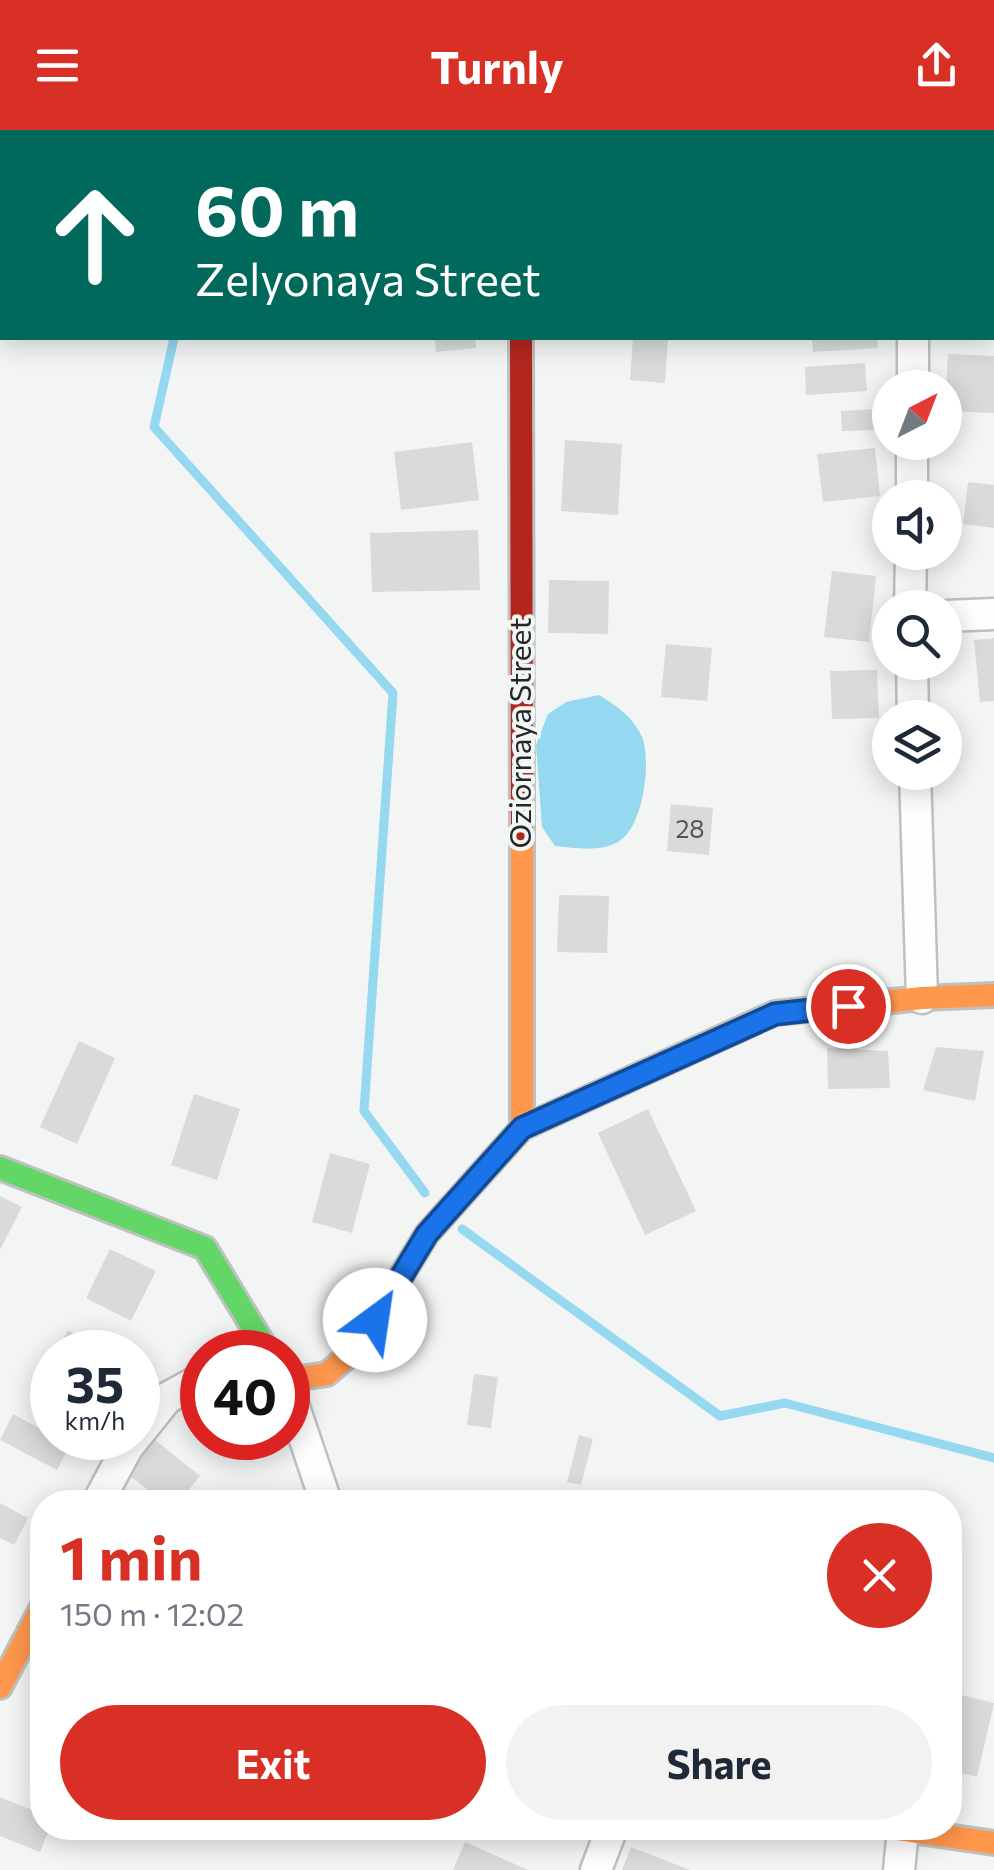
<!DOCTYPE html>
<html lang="en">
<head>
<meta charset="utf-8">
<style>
  :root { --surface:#fff; --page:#f2f2f3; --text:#1f2937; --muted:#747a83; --accent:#d93025 }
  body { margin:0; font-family:Commissioner,sans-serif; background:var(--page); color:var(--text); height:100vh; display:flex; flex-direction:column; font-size:38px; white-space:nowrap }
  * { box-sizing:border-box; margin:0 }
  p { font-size:32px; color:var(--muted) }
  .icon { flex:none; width:55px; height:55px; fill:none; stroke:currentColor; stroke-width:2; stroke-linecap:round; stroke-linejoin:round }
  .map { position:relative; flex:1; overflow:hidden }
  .sheet { position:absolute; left:30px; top:1360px; width:932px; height:350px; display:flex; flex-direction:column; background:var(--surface); border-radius:40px; box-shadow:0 5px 25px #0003 }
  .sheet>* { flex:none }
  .banner { position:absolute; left:0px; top:0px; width:995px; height:210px; box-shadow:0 5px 25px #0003; background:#00695c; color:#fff; overflow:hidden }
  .needle { width:65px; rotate:42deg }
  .buttons { position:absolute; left:872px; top:240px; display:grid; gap:20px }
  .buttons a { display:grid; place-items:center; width:90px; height:90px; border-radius:50%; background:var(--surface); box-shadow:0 5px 25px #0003; font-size:50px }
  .speed { position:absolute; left:30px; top:1200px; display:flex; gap:20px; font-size:50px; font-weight:700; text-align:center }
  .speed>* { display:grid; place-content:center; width:130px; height:130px; border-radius:50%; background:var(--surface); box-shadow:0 5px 25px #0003; line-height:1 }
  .speed small { font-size:25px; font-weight:400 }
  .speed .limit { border:15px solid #d22; background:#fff; color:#111 }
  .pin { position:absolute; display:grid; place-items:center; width:85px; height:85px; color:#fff; margin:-42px; border:5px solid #fff; border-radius:50%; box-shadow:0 2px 10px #0007 }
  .me { position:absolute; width:110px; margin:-55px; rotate:31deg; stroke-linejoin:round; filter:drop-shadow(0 0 8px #0008) }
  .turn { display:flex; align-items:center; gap:35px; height:210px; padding:0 30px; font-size:45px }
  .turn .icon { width:130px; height:130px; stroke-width:2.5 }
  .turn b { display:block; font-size:70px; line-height:85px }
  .round { display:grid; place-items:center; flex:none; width:105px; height:105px; border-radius:52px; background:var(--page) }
  .summary { display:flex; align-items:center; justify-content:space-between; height:170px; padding:0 30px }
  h1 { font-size:60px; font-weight:700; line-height:75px; color:var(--accent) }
  .button { display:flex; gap:20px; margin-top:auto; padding:20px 30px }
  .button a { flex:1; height:115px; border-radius:60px; background:var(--accent); color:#fff; font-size:40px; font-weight:700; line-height:115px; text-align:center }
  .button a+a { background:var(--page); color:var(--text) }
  header { display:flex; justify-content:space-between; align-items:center; height:130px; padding:0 30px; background:var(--accent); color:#fff; font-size:45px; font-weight:700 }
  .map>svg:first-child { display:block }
  .water { fill:#95d8f0 }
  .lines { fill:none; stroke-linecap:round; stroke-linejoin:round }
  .stream { stroke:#95d8f0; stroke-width:9 }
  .building { fill:#d9dbda }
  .street-casing { stroke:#bfc1c0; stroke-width:35 }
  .fast-casing { stroke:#bfc1c0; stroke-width:28 }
  .slow-casing { stroke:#bfc1c0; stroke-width:28 }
  .jam-casing { stroke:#bfc1c0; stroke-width:28 }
  .street { stroke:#fdfefd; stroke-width:30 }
  .fast { stroke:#63d668; stroke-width:22 }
  .slow { stroke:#ff974d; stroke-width:22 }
  .jam { stroke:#b3261e; stroke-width:22 }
  .route-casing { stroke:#114b97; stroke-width:25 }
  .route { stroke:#1a73e8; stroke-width:18 }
  .labels { text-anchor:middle; stroke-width:8; stroke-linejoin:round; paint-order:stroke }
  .number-label { font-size:25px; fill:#545655 }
  .street-label { font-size:30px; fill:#252726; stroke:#f1f6f4 }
</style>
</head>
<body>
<header><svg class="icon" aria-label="menu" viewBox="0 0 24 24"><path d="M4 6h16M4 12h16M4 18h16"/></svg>Turnly<svg class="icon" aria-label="share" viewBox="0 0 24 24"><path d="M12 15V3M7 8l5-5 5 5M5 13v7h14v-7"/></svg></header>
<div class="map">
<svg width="994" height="1740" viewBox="0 0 994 1740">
  <rect width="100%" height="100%" fill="#f2f5f4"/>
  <path class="water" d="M45,0H208V2H46Z
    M599,565C617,576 633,587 642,607C652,632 643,701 616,713C597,722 575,718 555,716L542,697L536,615L548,584L566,572Z"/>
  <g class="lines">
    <path class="stream" d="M174,208L154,297L393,563L364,981L425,1063
      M462,1099L720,1286L785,1273L994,1328"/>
  </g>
  <path class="building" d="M435,208H475L476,218L436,222Z
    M633,208H668L665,253L630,250Z
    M812,208H877L878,218L813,222Z
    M948,224L994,226V283L945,281Z
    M865,233L867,261L806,265L805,237Z
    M877,279L878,300L842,301L841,281Z
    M565,310L622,314L618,385L561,381Z
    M472,312L479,370L401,380L394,322Z
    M875,318L880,366L823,372L817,324Z
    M968,352L994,355V398L963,394Z
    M478,400L480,460L372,462L370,403Z
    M832,441L876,446L869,512L824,507Z
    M549,450L609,451L608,504L548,503Z
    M994,508V571L980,572L974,510Z
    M666,514L712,518L707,571L661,567Z
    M877,540L879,588L832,589L830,541Z
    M671,674L713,678L709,725L667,721Z
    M559,765L609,766L607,823L557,822Z
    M79,911L115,928L77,1014L40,997Z
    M936,917L984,921L975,971L923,960Z
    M827,918L888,921L890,958L828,959Z
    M194,964L240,979L217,1050L171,1035Z
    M648,979L696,1081L645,1105L598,1003Z
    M330,1023L370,1034L352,1103L312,1092Z
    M0,1066L22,1077L0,1120Z
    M110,1119L156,1141L131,1191L86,1168Z
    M68,1200L102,1222H54Z
    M52,1224V1276L29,1261Z
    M474,1244L498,1247L491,1298L467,1295Z
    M13,1284L70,1315L57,1340L0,1310Z
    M579,1305L593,1309L581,1355L567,1352Z
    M154,1309L200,1346L179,1372H164L126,1343Z
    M0,1373L28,1388L14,1415L0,1408Z
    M953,1563L994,1573L977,1647L950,1640V1576Z
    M0,1667L42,1684V1698H50L40,1722L0,1706Z
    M465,1712L528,1740H453Z
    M631,1717L690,1740H622Z"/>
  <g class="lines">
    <defs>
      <path id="street" d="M523,2V0
        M915,2V0
        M913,258V208
        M912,368V312
        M910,478L911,422
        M945,486L994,484
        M912,532L913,588
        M915,642L922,868
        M288,1259L326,1372
        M138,1304L167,1268L202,1249
        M98,1372L127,1318L135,1308
        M596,1740L612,1698
        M899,1740L903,1700"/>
      <path id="fast" d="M0,1038L205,1118L268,1222"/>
      <path id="slow" d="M522,702V998
        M288,1250L327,1244L357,1218L427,1104L522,998L775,883L922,868L994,865
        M0,1557L42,1477
        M891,1698L994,1713"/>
      <path id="jam" d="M521,208L522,702"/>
    </defs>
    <use href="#street" class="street-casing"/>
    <use href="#fast" class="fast-casing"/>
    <use href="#slow" class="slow-casing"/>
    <use href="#jam" class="jam-casing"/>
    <use href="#street" class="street"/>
    <use href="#fast" class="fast"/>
    <use href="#slow" class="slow"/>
    <use href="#jam" class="jam"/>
  </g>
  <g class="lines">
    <defs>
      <path id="route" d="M375,1190L427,1104L522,998L775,884L848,876"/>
    </defs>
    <use href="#route" class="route-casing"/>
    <use href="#route" class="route"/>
  </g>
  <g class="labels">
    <g class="number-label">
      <text x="690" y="708">28</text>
    </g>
    <g class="street-label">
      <text transform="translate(521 603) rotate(-90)" y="10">Oziornaya Street</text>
    </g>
  </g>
</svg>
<div class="buttons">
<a><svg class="needle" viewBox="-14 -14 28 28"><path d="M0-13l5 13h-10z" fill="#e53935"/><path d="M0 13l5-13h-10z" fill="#747a83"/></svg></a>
<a><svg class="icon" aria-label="sound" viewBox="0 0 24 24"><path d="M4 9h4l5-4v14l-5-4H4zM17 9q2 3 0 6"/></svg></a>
<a><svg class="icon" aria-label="search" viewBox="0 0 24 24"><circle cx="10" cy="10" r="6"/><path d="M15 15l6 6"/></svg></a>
<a><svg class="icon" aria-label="layers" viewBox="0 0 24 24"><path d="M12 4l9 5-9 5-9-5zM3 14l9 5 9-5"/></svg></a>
</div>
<div class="speed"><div>35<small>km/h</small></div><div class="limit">40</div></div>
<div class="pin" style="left:848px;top:876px;background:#d93025"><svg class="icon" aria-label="arrive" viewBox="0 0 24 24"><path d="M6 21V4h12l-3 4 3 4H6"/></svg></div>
<svg class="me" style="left:375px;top:1190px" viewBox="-20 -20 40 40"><circle r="19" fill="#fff"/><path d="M0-13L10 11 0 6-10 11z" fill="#1a73e8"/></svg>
<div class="banner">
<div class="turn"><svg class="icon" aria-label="ahead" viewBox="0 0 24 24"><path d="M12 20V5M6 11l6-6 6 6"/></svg><div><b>60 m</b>Zelyonaya Street</div></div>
</div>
<section class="sheet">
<div class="summary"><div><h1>1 min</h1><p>150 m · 12:02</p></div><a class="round" style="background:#d93025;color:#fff"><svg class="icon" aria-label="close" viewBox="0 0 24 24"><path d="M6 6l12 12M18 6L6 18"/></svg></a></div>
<div class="button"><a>Exit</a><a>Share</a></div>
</section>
</div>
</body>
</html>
